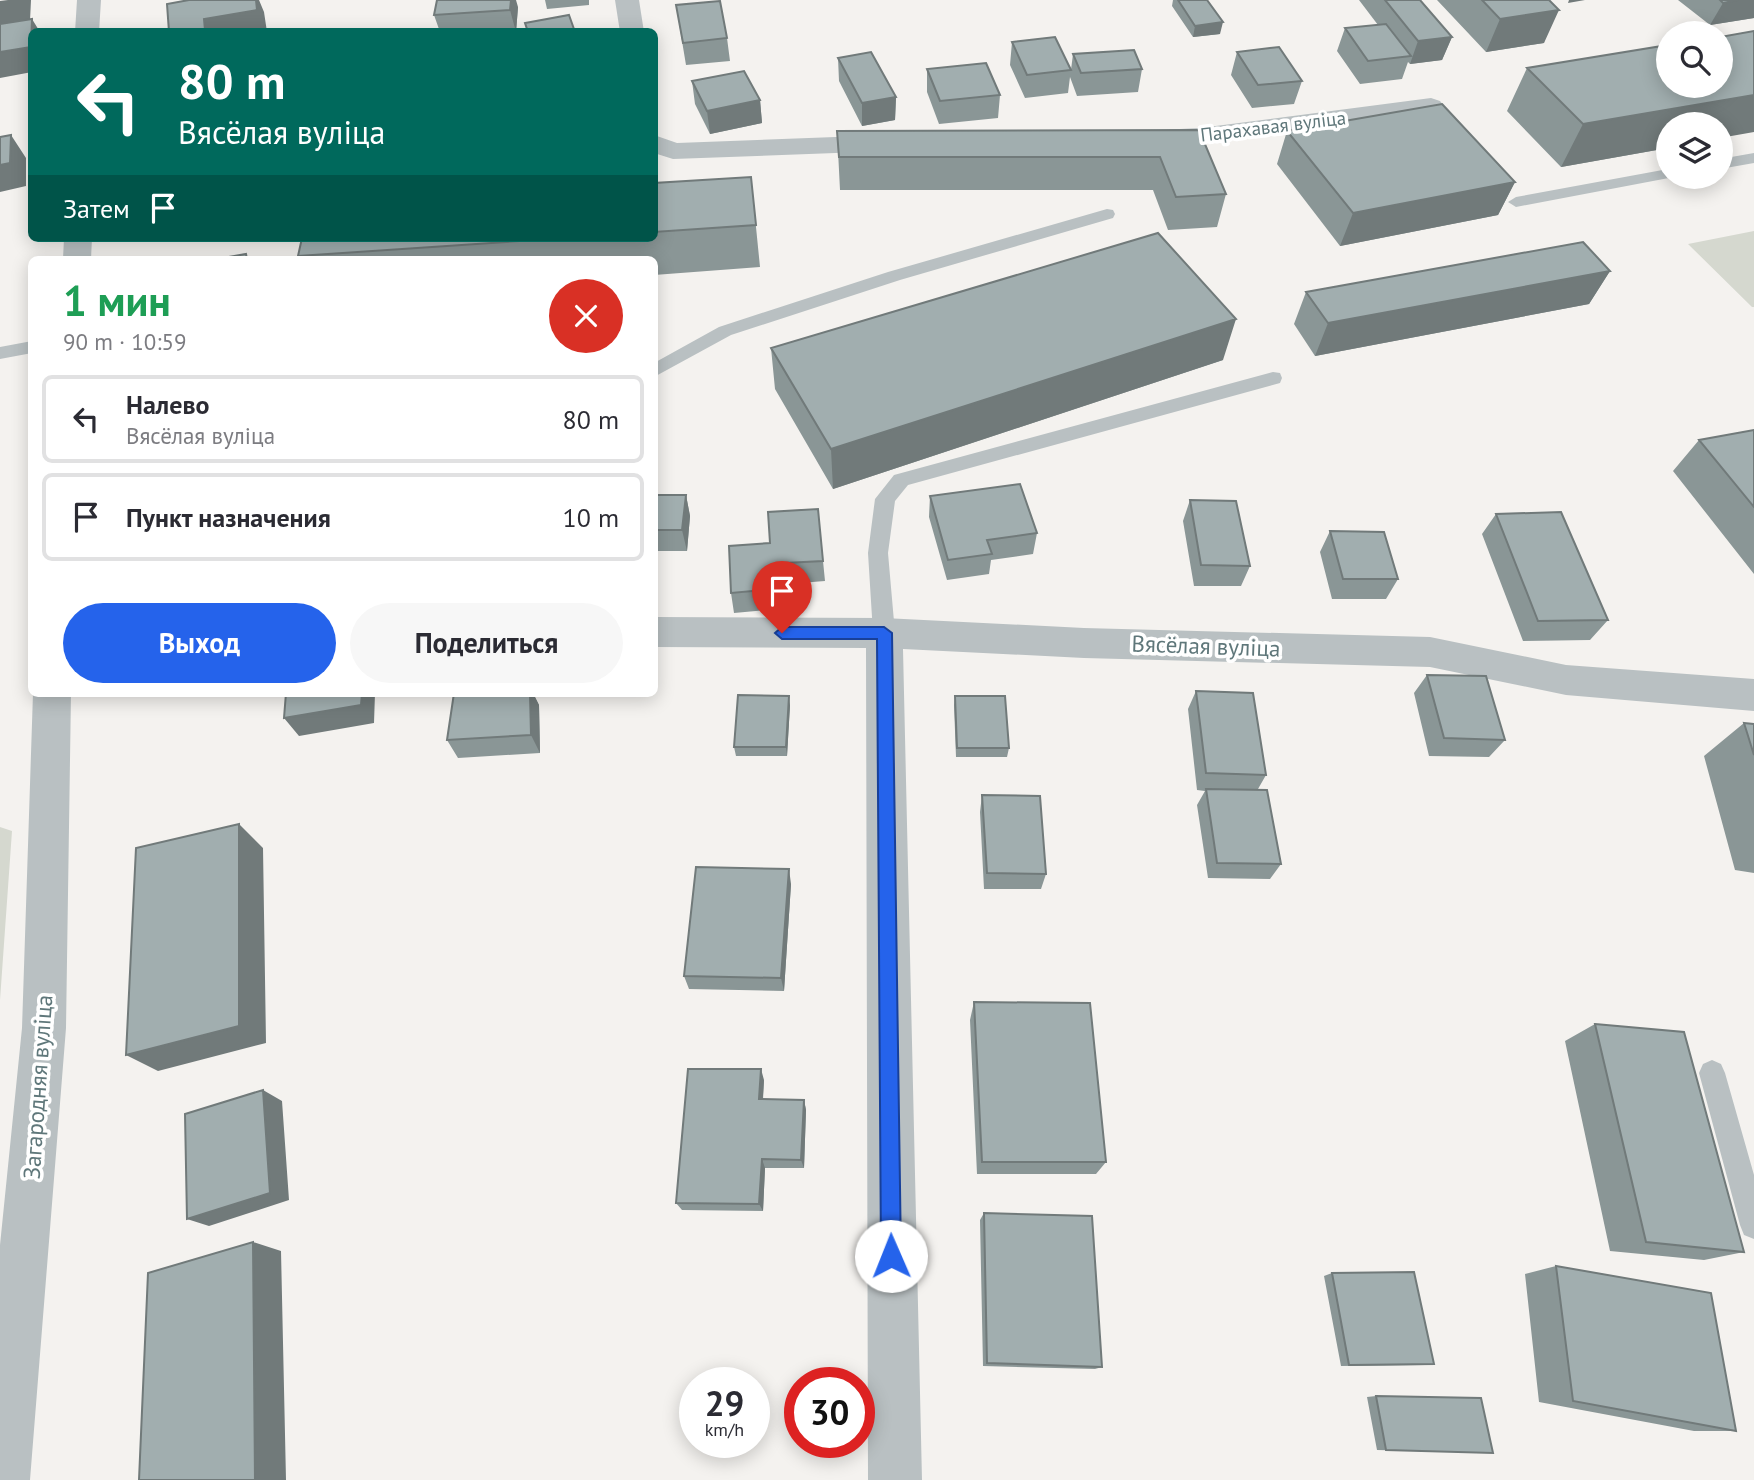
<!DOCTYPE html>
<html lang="ru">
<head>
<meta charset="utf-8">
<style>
  :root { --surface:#fff; --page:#f7f7f7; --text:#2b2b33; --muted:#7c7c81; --line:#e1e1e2; --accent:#2563eb }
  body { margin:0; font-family:"PT Sans",sans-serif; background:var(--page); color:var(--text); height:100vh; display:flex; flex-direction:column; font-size:26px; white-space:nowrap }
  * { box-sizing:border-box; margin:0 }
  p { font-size:23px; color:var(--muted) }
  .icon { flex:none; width:38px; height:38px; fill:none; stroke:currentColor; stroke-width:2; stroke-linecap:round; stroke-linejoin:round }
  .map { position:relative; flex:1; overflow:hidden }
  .drawer { position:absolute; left:28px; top:256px; width:630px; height:441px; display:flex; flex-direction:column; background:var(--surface); border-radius:10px; box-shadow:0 4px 18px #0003 }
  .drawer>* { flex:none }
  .guide { position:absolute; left:28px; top:28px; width:630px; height:214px; border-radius:10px; box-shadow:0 4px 18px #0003; background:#00695c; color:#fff; overflow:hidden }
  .controls { position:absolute; left:1656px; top:21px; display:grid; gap:14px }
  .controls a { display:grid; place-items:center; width:77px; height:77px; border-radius:50%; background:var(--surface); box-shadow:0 4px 18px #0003; font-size:35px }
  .speed { position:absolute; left:679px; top:1367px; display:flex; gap:14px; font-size:35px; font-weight:700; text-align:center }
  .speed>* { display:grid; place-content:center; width:91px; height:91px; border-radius:50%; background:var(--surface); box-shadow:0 4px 18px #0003; line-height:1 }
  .speed small { font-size:18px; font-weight:400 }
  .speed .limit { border:10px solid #d22; background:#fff; color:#111 }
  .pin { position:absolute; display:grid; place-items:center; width:60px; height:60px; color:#fff; margin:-72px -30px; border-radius:50% 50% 50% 0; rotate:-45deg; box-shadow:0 0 7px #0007 }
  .pin .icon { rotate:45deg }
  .me { position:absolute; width:77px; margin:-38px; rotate:359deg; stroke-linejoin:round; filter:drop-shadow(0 0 5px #0008) }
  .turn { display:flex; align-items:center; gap:24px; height:147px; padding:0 35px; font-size:32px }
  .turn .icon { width:91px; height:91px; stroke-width:2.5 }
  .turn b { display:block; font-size:49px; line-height:60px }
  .then { display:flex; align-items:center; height:66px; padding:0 35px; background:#0003; gap:14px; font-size:26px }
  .round { display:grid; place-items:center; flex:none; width:74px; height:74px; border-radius:37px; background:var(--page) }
  .summary { display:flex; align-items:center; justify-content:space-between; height:119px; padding:0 35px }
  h1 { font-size:42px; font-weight:700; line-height:52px; color:#1e9e55 }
  .primary-button { display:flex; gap:14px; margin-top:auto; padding:14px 35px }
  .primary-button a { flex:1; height:80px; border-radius:42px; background:var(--accent); color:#fff; font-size:28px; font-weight:700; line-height:80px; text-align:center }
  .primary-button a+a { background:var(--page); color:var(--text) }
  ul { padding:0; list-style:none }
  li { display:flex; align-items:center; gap:21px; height:88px; margin:0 14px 10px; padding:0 21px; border:4px solid var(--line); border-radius:10px }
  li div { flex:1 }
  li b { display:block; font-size:26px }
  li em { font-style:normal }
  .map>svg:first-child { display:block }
  .green { fill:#d5d8cf }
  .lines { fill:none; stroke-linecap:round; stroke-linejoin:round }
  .service { fill:#b9c0c2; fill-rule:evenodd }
  .minor { fill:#b9c0c2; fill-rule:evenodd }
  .tertiary { fill:#b9c0c2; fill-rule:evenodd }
  .wall { fill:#8a9696 }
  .shaded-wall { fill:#717a7a }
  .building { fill:#a1aeaf; stroke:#717a7a; stroke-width:2 }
  .route { fill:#2563eb; stroke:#184099; stroke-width:2 }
  .labels { text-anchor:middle; stroke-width:7; stroke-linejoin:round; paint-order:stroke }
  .far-street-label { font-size:19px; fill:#5f777a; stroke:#fff }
  .street-label { font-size:23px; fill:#5f777a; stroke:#fff }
</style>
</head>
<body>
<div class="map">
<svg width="1754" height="1480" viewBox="0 0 1754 1480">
  <rect width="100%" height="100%" fill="#f4f2ef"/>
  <path class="green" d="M1754,231V307H1752L1688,244Z
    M0,827L12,831L0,1000Z"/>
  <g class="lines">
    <path class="service" d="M1754,153V163L1720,169V159Z
      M1668,169V177H1674L1516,207L1508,202L1516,197Z
      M1107,209L1113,210L1115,214L1113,218L900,280L731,335L654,377V363L719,327L888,272Z
      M32,341V353L0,359V347Z
      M1273,372L1280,373L1282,378L1280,383L908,485L895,501L888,553L895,633L892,639L884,642L876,639L873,633L868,553L875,499L894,475Z
      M1712,1060L1721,1064L1725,1073L1754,1175V1239L1744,1235L1740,1225L1699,1073L1703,1064Z"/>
    <path class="minor" d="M615,0H639L644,32H620Z
      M1431,98L1440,101L1444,106L1440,111L1200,144L1148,145L1139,143L1135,137L1139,131L1200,128Z
      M654,135L677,143L889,135L898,137L902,143L898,149L889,151L673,159L654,153Z
      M654,617L884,618L1084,628L1430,637L1566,665L1754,679V711L1566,695L1430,667L1084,658L903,649L922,1480H868L866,648L654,647Z"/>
    <path class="tertiary" d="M77,0H101L99,32H75Z
      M64,238H92L91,259H63Z
      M33,693H71L66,1028L30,1480H0V1245L22,1028Z"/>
  </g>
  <path class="wall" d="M545,0H589V5L547,9Z
    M1173,0H1207L1220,34L1193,37L1172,6Z
    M1359,0H1420L1452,37L1442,60L1410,64L1408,62L1402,79L1360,84L1337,51L1345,28L1378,25Z
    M1437,0H1549L1544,43L1486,52Z
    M1678,0H1754V18L1710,25Z
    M676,5L727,38L730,61L686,65Z
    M518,7L516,32H440L434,15Z
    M1012,42L1071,70L1073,54L1142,69L1138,92L1077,96L1070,77L1068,93L1025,98L1010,65Z
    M1237,52L1302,81L1294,104L1252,108L1231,75Z
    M838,58L896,97L895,120L862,126L839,81Z
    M1527,68L1668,124V148L1561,167L1507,111Z
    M927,69L1000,95L998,118L939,124L927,92Z
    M692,81L760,100L762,123L710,134L695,104Z
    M1199,130L1226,194L1217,227L1168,230L1153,190H840L837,131Z
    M1287,131L1515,182L1498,215L1340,246L1277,164Z
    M751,177L760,267L654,275V259H299L298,256L302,238H654V183Z
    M1610,271L1589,304L1315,356L1294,324L1306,292Z
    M771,348L1223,360L833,489L775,389Z
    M1754,430V574L1673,471L1699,440Z
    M654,495H686L690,516L687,551H654Z
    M930,496L1037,533L1033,554L991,560L989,574L947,580L929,517Z
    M1190,500L1250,566L1241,586H1194L1183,521Z
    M1496,514L1608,620L1590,640L1523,641L1482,534Z
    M1330,531L1398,579L1386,599H1332L1320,552Z
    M770,543L823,561L825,581L787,584L789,608L734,613L731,593Z
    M1427,675L1505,740L1489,757L1429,756L1414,693Z
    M1196,691L1266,775L1258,789L1281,864L1270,879L1208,878L1197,805L1205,791L1197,790L1188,709Z
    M454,693H533L539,705L540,753L458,758L447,740Z
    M955,696L1009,748L1007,757H956L954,705Z
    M790,705L787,756H736L734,747Z
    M1744,723L1754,755V873L1735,870L1704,756Z
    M982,795L1046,874L1041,889H984L980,812Z
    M791,884L784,991L689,989L684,976Z
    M974,1002L1106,1162L1096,1174H977L970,1020Z
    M1595,1024L1744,1252L1704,1260L1610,1251L1565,1041Z
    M764,1080L763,1100H804L806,1110L804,1168H765L763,1211L682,1210L676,1203Z
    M984,1213L1102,1367L1095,1369L983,1366L980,1220Z
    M1556,1266L1736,1431H1694L1539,1402L1525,1274Z
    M1332,1273L1434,1364L1425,1365L1341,1366L1324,1276Z
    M1376,1396L1493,1453L1377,1450L1367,1397Z"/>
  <path class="shaded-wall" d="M8,0H31L30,21L0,26V1Z
    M256,0H259L264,12L267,32H198L204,19Z
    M511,0H516L518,7L516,32L510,10Z
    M1569,0H1585L1568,3Z
    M1738,0H1754V18L1710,25L1723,3Z
    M1559,10L1544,43L1486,52L1500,19Z
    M32,19L40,32H32Z
    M1223,22L1220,34L1193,37L1195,26Z
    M1452,37L1442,60L1410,64L1418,41Z
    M32,45V72L0,78V52Z
    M1754,95V132L1720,138V124H1668V148L1561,167L1583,124Z
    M896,97L895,120L862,126V103Z
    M760,100L762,123L710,134L707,111Z
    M11,135L26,158V186L0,192V165Z
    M1515,182L1498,215L1340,246L1353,213Z
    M1610,271L1589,304L1315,356L1328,323Z
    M1236,319L1223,360L833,489L831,449Z
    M686,495L690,516L687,551L682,530Z
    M362,693H375L374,723L299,736L284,718Z
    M530,693H533L539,705L540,753L531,735Z
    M789,696L790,705L787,756L786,747Z
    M239,824L263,848L266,1043L158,1071L126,1055Z
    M789,869L791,884L784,991L781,978Z
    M761,1069L764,1080L762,1110L759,1099Z
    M263,1090L282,1101L289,1200L209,1226L187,1219Z
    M804,1100L806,1110L804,1168L801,1160Z
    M762,1159L765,1168L763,1211L759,1204Z
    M253,1242L281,1251L286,1480H255Z"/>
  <path class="building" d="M189,0H256L257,10L204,19L205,30L198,32H169L167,4Z
    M437,0H511L510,10L434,15Z
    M1178,0H1207L1223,22L1195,26Z
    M1385,0H1420L1452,37L1418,41Z
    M1482,0H1549L1559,10L1500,19Z
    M1720,0H1738L1723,3Z
    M720,1L727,38L683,43L676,5Z
    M569,15L575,32H528L525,23Z
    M32,19L31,47L0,52V24Z
    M1386,24L1411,56L1368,61L1345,28Z
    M1754,31V95L1583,124L1527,68L1668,45V86H1720V37Z
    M1055,37L1071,70L1027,75L1012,42Z
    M1279,47L1302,81L1258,85L1237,52Z
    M1134,50L1142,69L1081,73L1073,54Z
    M871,52L896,97L862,103L838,58Z
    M986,63L1000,95L940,101L927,69Z
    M744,71L760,100L707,111L692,81Z
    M1442,104L1515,182L1353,213L1287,131Z
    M1199,130L1226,194L1176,197L1160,157H839L837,131Z
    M11,135L10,163L0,165V137Z
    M751,177L756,225L654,232V183Z
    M1158,233L1236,319L831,449L771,348Z
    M302,238H564L298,256Z
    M1583,242L1610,271L1328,323L1306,292Z
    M246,254L247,259H217Z
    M1754,430V507L1699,440Z
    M1020,484L1037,533L987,540L992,554L948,560L930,496Z
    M654,495H686L682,530H654Z
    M1190,500L1236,501L1250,566L1201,565Z
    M818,509L823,561L785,563L787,588L731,593L729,546L770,543L768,512Z
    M1561,512L1608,620L1538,621L1496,514Z
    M1330,531L1384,532L1398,579H1343Z
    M1427,675L1486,676L1505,740L1444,738Z
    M1196,691L1253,693L1266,775L1206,773Z
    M286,693H362L361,705L284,718Z
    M454,693H530L531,735L447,740Z
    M738,695L789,696L786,747H734Z
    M955,696H1005L1009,748H957Z
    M1744,723L1754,724V755Z
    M1206,789L1267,790L1281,864L1217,863Z
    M982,795L1040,796L1046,874L987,873Z
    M239,824V1026L126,1055L136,848Z
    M696,867L789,869L781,978L684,976Z
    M974,1002L1090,1003L1106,1162H982Z
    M1595,1024L1684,1032L1744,1252L1646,1242Z
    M688,1069H761L759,1099L804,1100L801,1160L762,1159L759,1204L676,1203Z
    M263,1090L270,1193L187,1219L185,1114Z
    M984,1213L1092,1216L1102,1367L987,1363Z
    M253,1242L255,1480H139L148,1273Z
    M1556,1266L1711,1293L1736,1431L1573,1401Z
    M1414,1272L1434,1364L1349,1365L1332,1273Z
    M1376,1396L1481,1398L1493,1453L1386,1450Z"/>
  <path class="route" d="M782,627H884L892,633L901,1256L898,1263L891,1266L884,1263L881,1256L877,639H782L775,633Z"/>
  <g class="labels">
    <g class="far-street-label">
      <text transform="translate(1273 126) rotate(-7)" y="7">Парахавая вуліца</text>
    </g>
    <g class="street-label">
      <text transform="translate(1206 646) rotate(2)" y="8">Вясёлая вуліца</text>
      <text transform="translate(38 1087) rotate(-86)" y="8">Загародняя вуліца</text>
    </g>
  </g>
</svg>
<div class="controls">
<a><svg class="icon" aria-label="search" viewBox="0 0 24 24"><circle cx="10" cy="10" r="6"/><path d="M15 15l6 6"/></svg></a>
<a><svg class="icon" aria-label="layers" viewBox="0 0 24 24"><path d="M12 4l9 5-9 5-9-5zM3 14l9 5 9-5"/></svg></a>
</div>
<div class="speed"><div>29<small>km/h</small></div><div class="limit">30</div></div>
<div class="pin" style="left:782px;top:633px;background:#d93025"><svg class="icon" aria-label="arrive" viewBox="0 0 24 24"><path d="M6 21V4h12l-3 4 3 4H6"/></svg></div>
<svg class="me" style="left:891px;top:1256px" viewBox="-20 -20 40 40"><circle r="19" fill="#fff"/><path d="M0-13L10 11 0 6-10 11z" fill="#2563eb"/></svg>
<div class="guide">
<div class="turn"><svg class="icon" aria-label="left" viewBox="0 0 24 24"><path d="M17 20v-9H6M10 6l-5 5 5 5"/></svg><div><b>80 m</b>Вясёлая вуліца</div></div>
<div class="then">Затем<svg class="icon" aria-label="arrive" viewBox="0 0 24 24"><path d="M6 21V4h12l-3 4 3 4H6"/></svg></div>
</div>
<section class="drawer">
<div class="summary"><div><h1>1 мин</h1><p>90 m · 10:59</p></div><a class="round" style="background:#d93025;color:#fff"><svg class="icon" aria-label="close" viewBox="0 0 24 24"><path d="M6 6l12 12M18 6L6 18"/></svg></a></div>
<ul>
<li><svg class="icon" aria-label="left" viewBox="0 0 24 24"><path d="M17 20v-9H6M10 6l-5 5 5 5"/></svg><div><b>Налево</b><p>Вясёлая вуліца</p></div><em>80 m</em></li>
<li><svg class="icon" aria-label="arrive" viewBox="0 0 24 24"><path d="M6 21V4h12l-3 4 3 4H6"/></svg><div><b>Пункт назначения</b></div><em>10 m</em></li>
</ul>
<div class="primary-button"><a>Выход</a><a>Поделиться</a></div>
</section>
</div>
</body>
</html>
